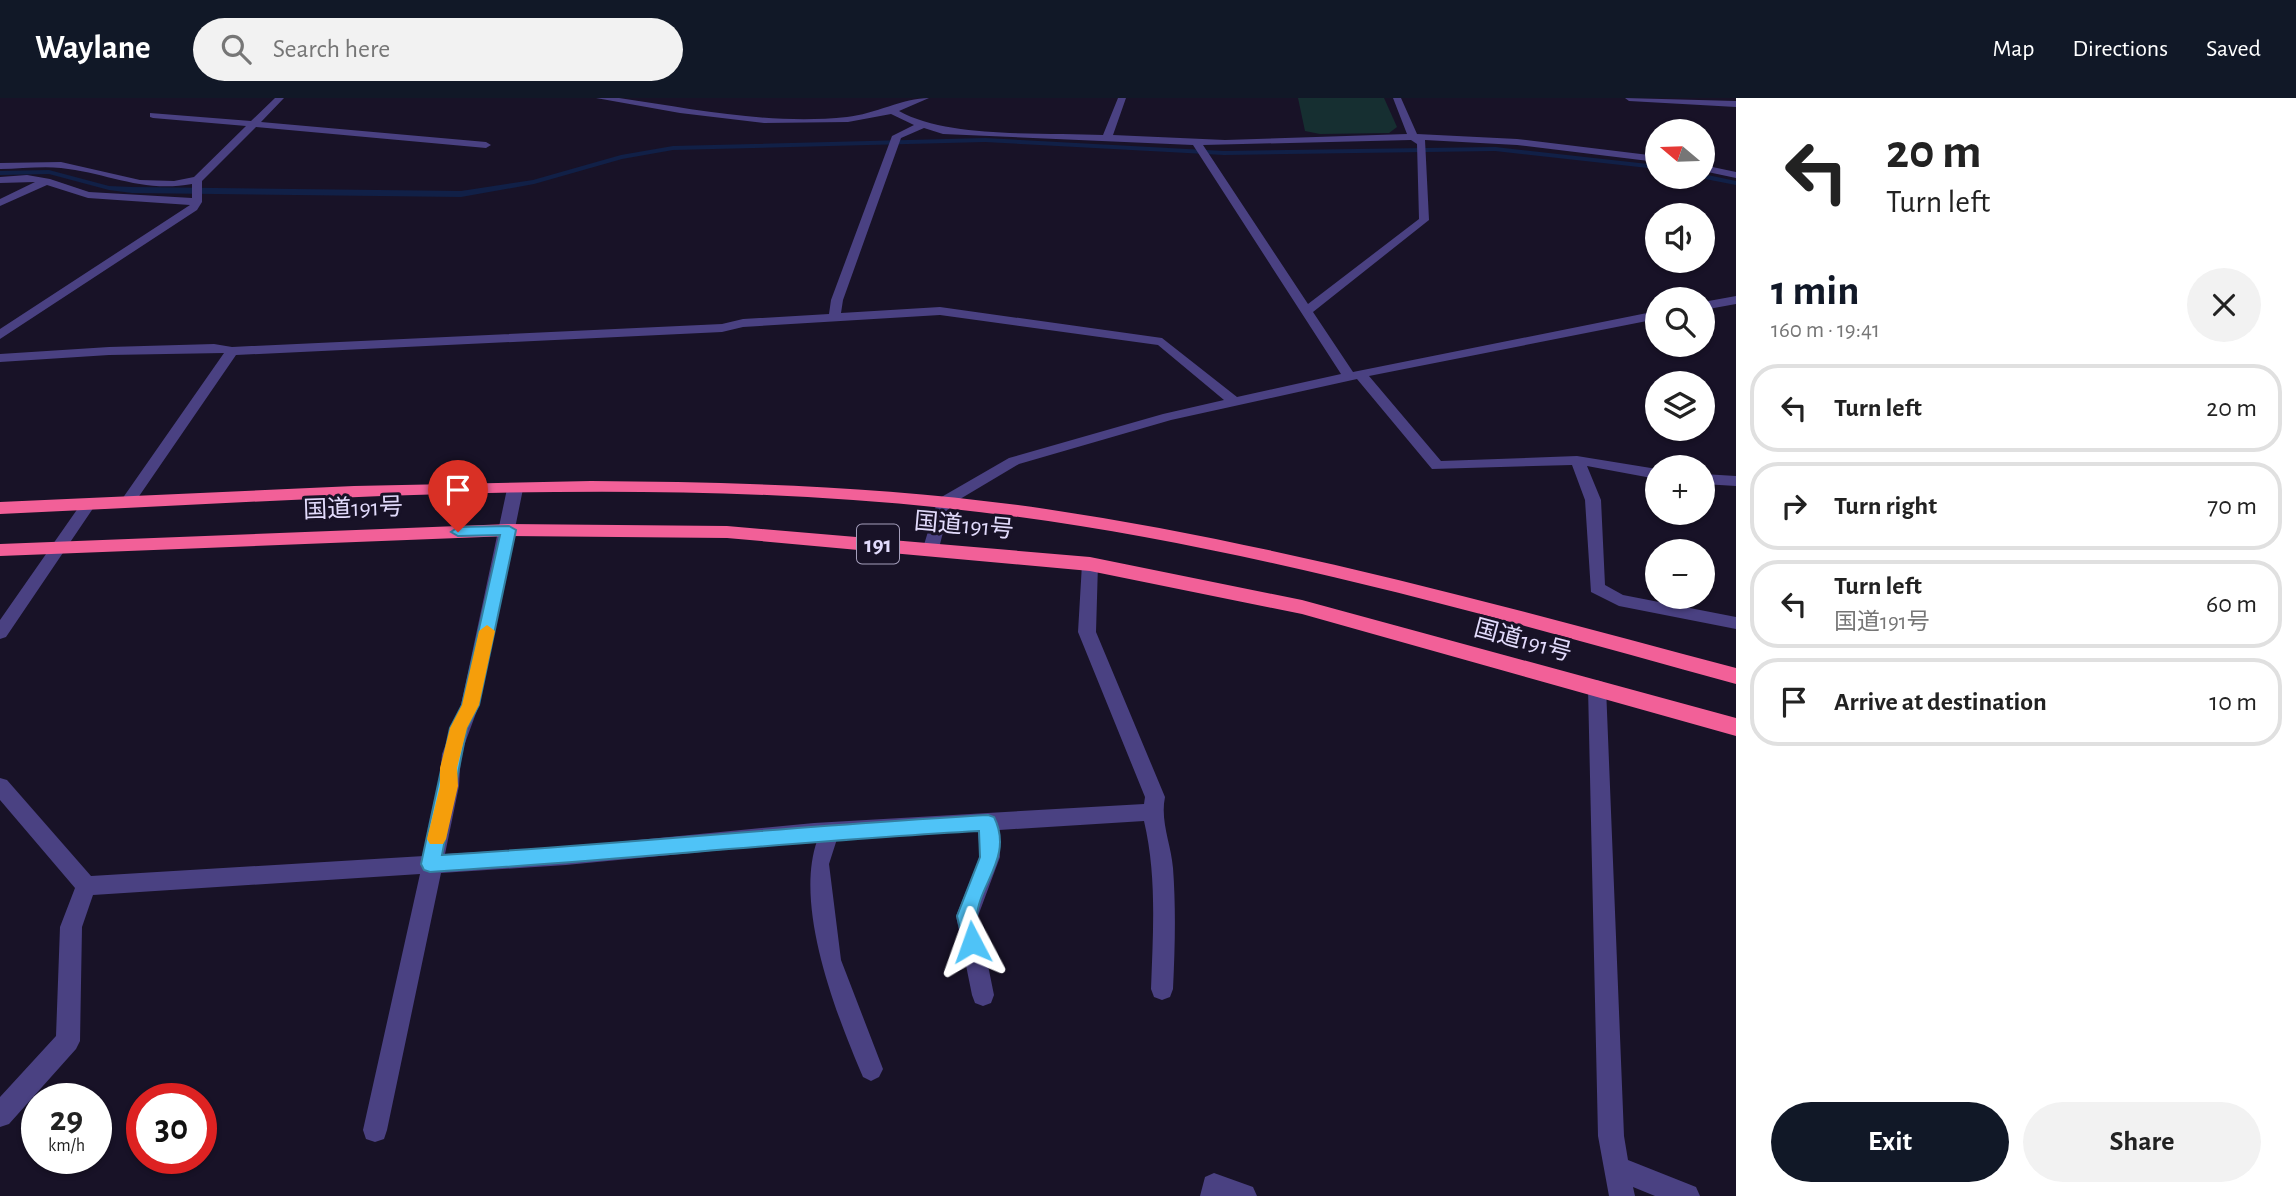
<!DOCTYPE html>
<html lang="en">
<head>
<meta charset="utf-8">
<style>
  :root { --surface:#fff; --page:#f2f2f2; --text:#222; --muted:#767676; --line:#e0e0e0; --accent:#111827 }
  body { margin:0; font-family:"Alegreya Sans","Noto Sans JP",sans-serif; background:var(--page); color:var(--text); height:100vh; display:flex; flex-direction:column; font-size:26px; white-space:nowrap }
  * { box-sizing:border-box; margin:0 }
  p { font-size:23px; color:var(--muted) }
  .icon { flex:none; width:38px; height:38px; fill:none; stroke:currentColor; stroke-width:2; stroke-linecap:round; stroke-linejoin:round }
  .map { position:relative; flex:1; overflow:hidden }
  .drawer { display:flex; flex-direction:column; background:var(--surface); width:560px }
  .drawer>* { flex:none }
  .guide { background:#fff; color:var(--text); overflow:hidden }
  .needle { width:46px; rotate:289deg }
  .controls { position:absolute; left:1645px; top:21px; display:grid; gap:14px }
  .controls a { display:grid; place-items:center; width:70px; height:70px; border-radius:50%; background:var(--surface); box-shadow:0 2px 5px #0004; font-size:35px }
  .speed { position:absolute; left:21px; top:985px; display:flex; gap:14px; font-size:35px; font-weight:700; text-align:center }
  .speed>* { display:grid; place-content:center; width:91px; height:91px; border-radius:50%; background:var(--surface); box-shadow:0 2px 5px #0004; line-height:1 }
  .speed small { font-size:18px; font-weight:400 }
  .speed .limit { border:10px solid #d22; background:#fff; color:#111 }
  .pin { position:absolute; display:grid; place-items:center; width:60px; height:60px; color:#fff; margin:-72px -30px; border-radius:50% 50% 50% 0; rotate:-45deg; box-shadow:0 0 7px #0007 }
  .pin .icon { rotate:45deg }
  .me { position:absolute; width:77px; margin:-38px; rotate:356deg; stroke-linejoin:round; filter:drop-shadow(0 0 5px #0008) }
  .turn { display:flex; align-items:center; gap:24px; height:147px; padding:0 35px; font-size:32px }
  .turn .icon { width:91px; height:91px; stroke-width:2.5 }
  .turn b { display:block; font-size:49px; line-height:60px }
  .round { display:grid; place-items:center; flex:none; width:74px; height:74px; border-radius:37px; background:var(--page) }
  .summary { display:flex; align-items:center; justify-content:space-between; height:119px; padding:0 35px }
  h1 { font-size:42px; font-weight:600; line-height:52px; color:var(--accent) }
  .action { display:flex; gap:14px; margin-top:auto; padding:14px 35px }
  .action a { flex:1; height:80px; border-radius:42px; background:var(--accent); color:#fff; font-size:28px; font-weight:600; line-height:80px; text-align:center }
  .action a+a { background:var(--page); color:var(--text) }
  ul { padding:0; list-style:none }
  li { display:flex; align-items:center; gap:21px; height:88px; margin:0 14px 10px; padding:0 21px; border:4px solid var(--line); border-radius:28px }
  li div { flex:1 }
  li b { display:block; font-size:26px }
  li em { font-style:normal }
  header { display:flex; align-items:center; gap:42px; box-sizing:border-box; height:98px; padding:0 35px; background:var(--accent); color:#fff }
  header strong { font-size:33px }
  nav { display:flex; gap:38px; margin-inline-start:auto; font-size:24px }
  .search { width:490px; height:63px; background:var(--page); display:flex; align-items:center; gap:18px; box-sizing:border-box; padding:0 24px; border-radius:38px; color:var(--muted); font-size:26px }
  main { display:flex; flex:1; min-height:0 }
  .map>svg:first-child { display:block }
  .green { fill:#162f31 }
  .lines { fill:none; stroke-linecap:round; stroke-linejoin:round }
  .stream { fill:#112047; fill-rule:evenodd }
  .minor { fill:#4a4182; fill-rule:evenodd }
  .highway { fill:#f26098; fill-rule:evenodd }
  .route { fill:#4fc3f7; stroke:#337fa1; stroke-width:2 }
  .slow { fill:#f59e0b }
  .labels { text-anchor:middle; stroke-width:6; stroke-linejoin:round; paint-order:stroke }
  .shield { fill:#181227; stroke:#a59fbc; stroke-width:2 }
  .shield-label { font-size:23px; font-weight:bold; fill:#e2dbfc }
  .street-label { font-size:24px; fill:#e2dbfc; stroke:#181227 }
</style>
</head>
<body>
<header>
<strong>Waylane</strong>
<div class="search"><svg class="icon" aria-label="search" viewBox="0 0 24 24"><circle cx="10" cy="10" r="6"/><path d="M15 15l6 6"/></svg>Search here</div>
<nav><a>Map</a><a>Directions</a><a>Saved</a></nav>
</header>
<main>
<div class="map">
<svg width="1736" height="1098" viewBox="0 0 1736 1098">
  <rect width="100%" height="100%" fill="#181227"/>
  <path class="green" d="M1298,0H1384L1397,29L1389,35L1320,36L1305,33Z"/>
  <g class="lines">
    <path class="stream" d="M985,40L1224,53L1495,49L1657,67V71L1495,53L1224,57L985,44L673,52L622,61L534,86L461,99L132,95L109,92L49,76L0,77V73L49,72L109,88L132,89L461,93L533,82L621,57L673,48Z
      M1703,76L1736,83V87L1700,80Z"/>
    <path class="minor" d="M275,0H284L261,24L486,44L491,47L486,50L256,29L202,83V104L197,112L0,241V231L190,107L88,100L47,87L0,108V101L35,84L0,85V79L27,77L50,81L89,94L192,100V86C142,95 108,75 61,70C41,68 20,71 0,71V65L61,64L140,82L174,83L194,79L246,28L153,20L150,19V15L251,23Z
      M596,0H619C694,11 770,27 847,19C875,16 903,0 929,0L899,13C949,41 1045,34 1103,37L1118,0H1126L1113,37L1225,42L1407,36L1393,0H1401L1417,36L1517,41L1657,58V64L1517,47L1425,42L1429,122L1313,214L1353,274L1657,213V221L1369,278L1441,363L1577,358L1657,371V381L1587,368L1601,402L1605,487L1623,497L1736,519V531L1619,508L1591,494L1585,402L1572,367L1432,371L1357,281L1171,322L1019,366L950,407L939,450L931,455L925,454L923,450L938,401L1009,360L1163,316L1224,302L1158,247L940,217L743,229L722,234L236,257L133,407L128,409L120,404L224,255L109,257L0,264V256L109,249L214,246L232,249L722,226L743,221L829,216L831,202L892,38L914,27L891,16L848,24L764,25L680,15ZM924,30L943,36L1193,47L1341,276L1237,299L1162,240L940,209L841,215L843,202L901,40ZM1411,42L1417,46L1419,121L1308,206L1203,47Z
      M1625,0L1736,3V9L1629,3Z
      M1703,67L1736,74V80L1703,73Z
      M1736,198V206L1703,212V204Z
      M1703,376L1736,378V388L1703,386Z
      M515,386L523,391L479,607L461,656L459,688L445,756L566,749L814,725L1144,706L1145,699L1078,534L1082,466L1090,461L1098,466L1096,534L1165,699C1160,723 1171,746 1173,770C1176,810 1175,851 1173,891L1170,899L1162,902L1154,899L1151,891C1153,834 1157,778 1144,723L999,732L1000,759L978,818L994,897L991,905L983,908L975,905L972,897L956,818L980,759L978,733L837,741L829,766L841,862L883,971L879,979L871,983L863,979C836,916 794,809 817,743L566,767L441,775L387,1032L384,1041L375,1044L366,1041L363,1032L420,776L93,797L82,829L80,943L76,951L9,1026L0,1029V999L56,938L60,829L75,790L0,702V680L7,682L91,778L424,758L439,688L442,656L461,607L507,391Z
      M88,401L96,406L6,539L0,541V522L83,403Z
      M1597,582L1603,584L1606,589L1624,1038L1628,1062L1696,1089L1700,1098H1655L1633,1089L1635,1098H1609L1598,1038L1588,589L1591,584Z
      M1214,1075L1253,1089L1257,1098H1200L1205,1079Z"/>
    <path class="highway" d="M591,383C743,384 895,389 1046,411C1280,446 1508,509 1736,570V586C1476,514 1213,438 944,410C631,377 314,402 0,416V404L354,388Z
      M509,426L727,428L1090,459L1302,502L1736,620V638L1302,516L1090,473L727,440L509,438L0,458V446Z"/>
  </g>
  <path class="route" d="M509,428L516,432L479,607L467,630L442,757C624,746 805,727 988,717L994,719C1014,759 978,787 977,819C977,831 985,839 980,851L972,854L965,851L957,818L980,759L979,733C796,743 614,763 430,774L424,772L421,766L450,630L462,607L500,437L458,438L451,434L458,429Z"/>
  <path class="slow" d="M487,527L495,533L479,607L467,630L457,670L458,688L446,741L443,746H430L427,741L440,688V670L450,630L462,607L479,533Z"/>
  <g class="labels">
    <rect class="shield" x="857" y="426.5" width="42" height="39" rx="5"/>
    <g class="shield-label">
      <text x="878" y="454">191</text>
    </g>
    <g class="street-label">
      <text transform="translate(353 410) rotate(-2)" y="8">国道191号</text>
      <text transform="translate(964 427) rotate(5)" y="8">国道191号</text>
      <text transform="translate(1523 542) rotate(15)" y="8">国道191号</text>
    </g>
  </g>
</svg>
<div class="controls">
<a><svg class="needle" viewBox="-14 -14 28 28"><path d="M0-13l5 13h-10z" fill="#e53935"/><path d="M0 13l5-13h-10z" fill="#767676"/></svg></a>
<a><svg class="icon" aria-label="sound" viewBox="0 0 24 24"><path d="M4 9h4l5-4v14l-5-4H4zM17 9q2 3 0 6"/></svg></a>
<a><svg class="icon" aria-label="search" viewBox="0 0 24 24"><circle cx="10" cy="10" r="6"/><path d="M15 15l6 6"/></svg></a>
<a><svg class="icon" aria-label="layers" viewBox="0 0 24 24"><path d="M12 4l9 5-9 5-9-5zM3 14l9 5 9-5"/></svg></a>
<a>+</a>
<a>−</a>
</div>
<div class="speed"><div>29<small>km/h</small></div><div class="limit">30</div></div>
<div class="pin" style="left:458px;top:434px;background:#d93025"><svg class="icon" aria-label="arrive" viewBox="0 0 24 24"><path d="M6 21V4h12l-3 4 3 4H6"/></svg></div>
<svg class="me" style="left:972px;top:844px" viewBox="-20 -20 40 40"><path d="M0-17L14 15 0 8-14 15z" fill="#4fc3f7" stroke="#fff" stroke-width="4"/></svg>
</div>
<section class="drawer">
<div class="guide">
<div class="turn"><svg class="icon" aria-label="left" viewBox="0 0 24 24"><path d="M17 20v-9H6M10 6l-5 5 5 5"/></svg><div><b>20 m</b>Turn left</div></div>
</div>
<div class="summary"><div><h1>1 min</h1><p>160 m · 19:41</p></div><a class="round"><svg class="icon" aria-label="close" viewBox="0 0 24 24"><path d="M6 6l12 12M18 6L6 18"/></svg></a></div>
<ul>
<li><svg class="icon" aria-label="left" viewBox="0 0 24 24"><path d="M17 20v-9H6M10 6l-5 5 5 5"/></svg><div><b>Turn left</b></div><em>20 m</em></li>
<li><svg class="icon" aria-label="right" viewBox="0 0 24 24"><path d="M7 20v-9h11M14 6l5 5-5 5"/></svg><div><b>Turn right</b></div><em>70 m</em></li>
<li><svg class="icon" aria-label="left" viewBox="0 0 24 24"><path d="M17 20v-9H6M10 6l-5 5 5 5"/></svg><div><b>Turn left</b><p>国道191号</p></div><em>60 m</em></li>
<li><svg class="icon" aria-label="arrive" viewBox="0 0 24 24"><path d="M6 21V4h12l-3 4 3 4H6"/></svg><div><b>Arrive at destination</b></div><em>10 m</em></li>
</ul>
<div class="action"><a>Exit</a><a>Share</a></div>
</section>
</main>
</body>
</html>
